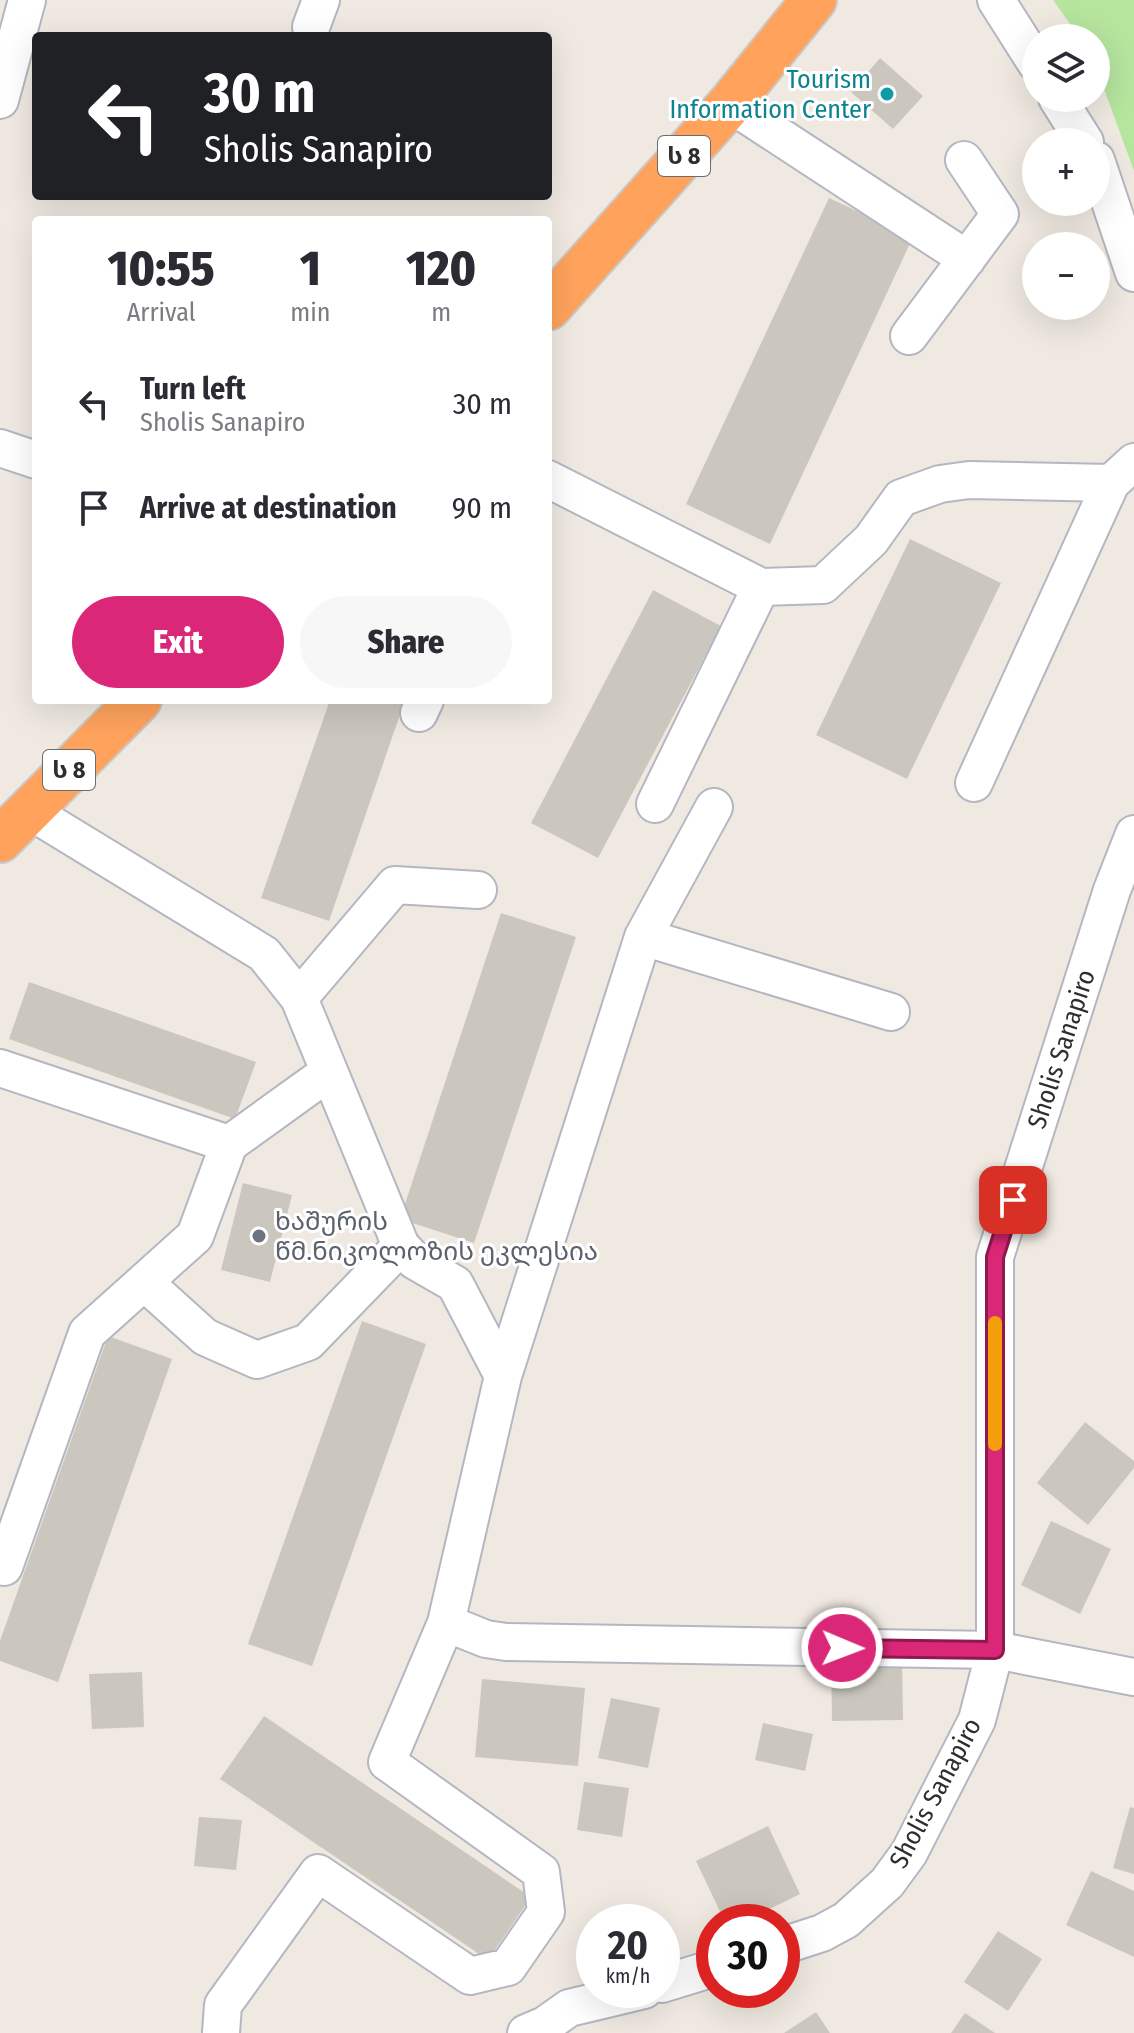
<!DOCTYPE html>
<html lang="en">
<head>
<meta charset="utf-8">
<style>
  :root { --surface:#fff; --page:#f7f7f7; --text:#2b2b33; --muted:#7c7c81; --accent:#db2777 }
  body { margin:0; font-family:"Fira Sans Condensed","Noto Sans Georgian",sans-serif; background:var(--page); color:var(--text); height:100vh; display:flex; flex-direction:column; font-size:30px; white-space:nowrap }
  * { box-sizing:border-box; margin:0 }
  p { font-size:26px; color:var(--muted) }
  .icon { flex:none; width:44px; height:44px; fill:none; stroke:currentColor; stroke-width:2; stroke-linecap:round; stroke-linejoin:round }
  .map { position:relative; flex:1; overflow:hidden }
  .drawer { position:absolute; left:32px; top:216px; width:520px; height:488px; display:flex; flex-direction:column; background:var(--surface); border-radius:8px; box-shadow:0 8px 32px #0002 }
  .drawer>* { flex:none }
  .top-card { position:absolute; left:32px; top:32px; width:520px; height:168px; border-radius:8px; box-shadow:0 8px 32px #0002; background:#202124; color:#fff; overflow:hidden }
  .buttons { position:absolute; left:1022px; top:24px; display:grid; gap:16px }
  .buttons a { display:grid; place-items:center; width:88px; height:88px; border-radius:50%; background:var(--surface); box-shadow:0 8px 32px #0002; font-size:40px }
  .speed { position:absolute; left:576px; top:1904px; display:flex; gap:16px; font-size:40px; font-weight:700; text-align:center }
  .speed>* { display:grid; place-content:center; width:104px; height:104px; border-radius:50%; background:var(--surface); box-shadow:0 8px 32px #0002; line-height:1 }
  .speed small { font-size:20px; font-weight:400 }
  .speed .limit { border:12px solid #d22; background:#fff; color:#111 }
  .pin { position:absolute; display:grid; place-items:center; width:68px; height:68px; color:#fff; margin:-34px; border-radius:16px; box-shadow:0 4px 12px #0006 }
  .me { position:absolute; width:88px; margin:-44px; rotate:91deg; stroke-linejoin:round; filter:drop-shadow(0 0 6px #0008) }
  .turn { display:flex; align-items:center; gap:28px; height:168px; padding:0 40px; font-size:36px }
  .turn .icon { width:104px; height:104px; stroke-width:2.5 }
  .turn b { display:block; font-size:56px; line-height:68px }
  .eta { display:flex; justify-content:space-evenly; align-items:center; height:136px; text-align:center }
  .eta b { font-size:48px; font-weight:800; line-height:56px }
  .button { display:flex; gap:16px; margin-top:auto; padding:16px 40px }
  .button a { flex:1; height:92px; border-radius:48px; background:var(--accent); color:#fff; font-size:32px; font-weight:800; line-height:92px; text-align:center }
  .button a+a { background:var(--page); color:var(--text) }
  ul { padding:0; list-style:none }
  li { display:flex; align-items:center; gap:24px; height:104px; padding:0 40px }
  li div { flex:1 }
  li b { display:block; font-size:30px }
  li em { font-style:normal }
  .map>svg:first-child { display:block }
  .green { fill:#b6e59e }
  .building { fill:#cbc7bf }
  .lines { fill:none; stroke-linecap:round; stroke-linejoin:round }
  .minor-casing { stroke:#b4b7c1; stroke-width:40 }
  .highway-casing { stroke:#c9c9c9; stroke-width:48 }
  .minor { stroke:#fff; stroke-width:36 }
  .highway { stroke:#ffa35c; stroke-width:44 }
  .route-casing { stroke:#8e194d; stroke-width:20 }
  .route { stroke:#db2777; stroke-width:14 }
  .slow { stroke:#f59e0b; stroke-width:14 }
  .culture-dot { fill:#0f9aa8; stroke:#fff; stroke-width:3 }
  .worship-dot { fill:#6b7280; stroke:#fff; stroke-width:3 }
  .labels { text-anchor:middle; stroke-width:6; stroke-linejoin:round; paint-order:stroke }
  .shield { fill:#fff; stroke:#6d6d6d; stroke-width:2 }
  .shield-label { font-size:24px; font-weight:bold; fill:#2e2e2e }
  .culture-label { font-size:26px; fill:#0d838f; stroke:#fff; text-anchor:end }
  .street-label { font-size:26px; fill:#2e2e2e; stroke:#fff }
  .worship-label { font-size:26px; fill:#5b616d; stroke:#fff; text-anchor:start }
</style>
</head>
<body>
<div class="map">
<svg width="1134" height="2033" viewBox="0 0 1134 2033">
  <rect width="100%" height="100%" fill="#efe9e1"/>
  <path class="green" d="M1053,0H1134V171L1096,67V38H1080Z"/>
  <path class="building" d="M880,58L923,96L893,129L851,92Z
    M829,198L913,237L770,544L686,504Z
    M910,539L1001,583L907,779L816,735Z
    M653,590L721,626L598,858L531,823Z
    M330,700H405L329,921L261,898Z
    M501,913L576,937L474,1243L400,1219Z
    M29,982L256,1062L235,1119L9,1039Z
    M243,1183L292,1195L270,1282L221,1270Z
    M362,1321L426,1344L312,1666L248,1644Z
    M108,1336L172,1359L58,1682L0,1661V1641Z
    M1085,1422L1134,1461V1468L1088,1525L1037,1483Z
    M1051,1521L1111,1549L1080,1614L1021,1585Z
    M902,1659L903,1720L832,1721L831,1660Z
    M142,1672L144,1727L92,1729L89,1674Z
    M482,1679L585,1688L578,1766L475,1757Z
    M611,1698L660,1708L648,1768L598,1758Z
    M264,1716L531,1897L488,1960L220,1779Z
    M763,1723L813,1734L805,1771L755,1760Z
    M584,1782L629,1788L622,1837L577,1830Z
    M1130,1807L1134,1808V1874L1113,1868Z
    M199,1817L242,1820L236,1870L194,1866Z
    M768,1826L800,1894L743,1922H725L696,1861Z
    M1091,1871L1134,1891V1957L1066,1925Z
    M998,1931L1042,1959L1008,2011L964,1982Z
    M816,2012L830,2033H784Z
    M965,2013L995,2033H951Z"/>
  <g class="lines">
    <defs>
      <path id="minor" d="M996,0L1036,63
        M311,27L321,0
        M1057,98L1085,142
        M0,100L27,0
        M730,104L967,259
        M1096,160L1134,273
        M909,336L1000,214L964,160
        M0,448L36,460
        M548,479L761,587L655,804
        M761,587L823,585L871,540L901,498L940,484L969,480L1111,483L1134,462
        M419,713L425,700
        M974,783L1111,483
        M28,810L264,954L299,998L401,1246L415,1261L455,1284L503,1376L446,1623L486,1639L506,1642L995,1650L1134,1677
        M643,937L891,1012
        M299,998L395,885L478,890
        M0,1068L229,1144
        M144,1282L205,1337L257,1360L308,1342L401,1246
        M503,1376L643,937L714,807
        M4,1567L87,1333L195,1236L229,1144L329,1072
        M782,1946L822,1933L846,1920L887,1883L909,1853L977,1720L995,1650V1257L1112,890L1134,834
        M662,1984L714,1968
        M221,2033L223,2005L318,1873L470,1976L508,1967L546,1912L541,1872L387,1762L446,1623
        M526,2033L545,2025L569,2008L644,1990"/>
      <path id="highway" d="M548,308L730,104L814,0
        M0,840L139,700"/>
    </defs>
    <use href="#minor" class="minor-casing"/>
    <use href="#highway" class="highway-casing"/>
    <use href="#minor" class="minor"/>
    <use href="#highway" class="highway"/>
  </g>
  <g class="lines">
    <defs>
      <path id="route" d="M842,1648L995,1650V1257L1013,1200"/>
    </defs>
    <use href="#route" class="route-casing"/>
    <use href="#route" class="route"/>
    <path class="slow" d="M995,1323V1444"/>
  </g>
  <circle class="culture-dot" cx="887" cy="94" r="8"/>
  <circle class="worship-dot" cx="259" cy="1236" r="8"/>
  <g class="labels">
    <g class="shield">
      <rect x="658" y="136" width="52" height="40" rx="6"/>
      <rect x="43" y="750" width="52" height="40" rx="6"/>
    </g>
    <g class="shield-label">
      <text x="684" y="164">ს 8</text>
      <text x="69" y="778">ს 8</text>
    </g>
    <g class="culture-label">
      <text x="871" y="88">Tourism<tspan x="871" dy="30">Information Center</tspan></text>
    </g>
    <g class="street-label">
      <text transform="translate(1061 1049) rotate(-72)" y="9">Sholis Sanapiro</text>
      <text transform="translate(935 1793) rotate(-62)" y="9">Sholis Sanapiro</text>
    </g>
    <g class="worship-label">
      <text x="275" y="1230">ხაშურის<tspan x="275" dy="30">წმ.ნიკოლოზის ეკლესია</tspan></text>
    </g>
  </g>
</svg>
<div class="buttons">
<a><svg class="icon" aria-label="layers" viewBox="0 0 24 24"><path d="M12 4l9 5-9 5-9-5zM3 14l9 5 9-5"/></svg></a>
<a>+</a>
<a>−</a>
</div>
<div class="speed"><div>20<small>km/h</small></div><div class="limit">30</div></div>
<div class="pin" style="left:1013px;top:1200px;background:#d93025"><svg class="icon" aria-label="arrive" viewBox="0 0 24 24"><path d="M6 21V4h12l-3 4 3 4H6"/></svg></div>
<svg class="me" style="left:842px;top:1648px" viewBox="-20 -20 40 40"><circle r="17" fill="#db2777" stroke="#fff" stroke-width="3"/><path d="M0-11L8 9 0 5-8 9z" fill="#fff"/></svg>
<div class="top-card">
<div class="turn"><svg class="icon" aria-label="left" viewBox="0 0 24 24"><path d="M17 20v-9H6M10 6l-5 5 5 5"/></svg><div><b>30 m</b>Sholis Sanapiro</div></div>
</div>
<section class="drawer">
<div class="eta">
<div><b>10:55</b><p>Arrival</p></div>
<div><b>1</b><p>min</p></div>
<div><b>120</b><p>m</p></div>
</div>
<ul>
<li><svg class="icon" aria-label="left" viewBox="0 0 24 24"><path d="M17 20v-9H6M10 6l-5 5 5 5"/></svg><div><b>Turn left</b><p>Sholis Sanapiro</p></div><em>30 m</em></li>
<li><svg class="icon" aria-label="arrive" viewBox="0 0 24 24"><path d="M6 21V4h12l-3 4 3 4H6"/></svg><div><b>Arrive at destination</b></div><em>90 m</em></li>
</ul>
<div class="button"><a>Exit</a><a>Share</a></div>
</section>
</div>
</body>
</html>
